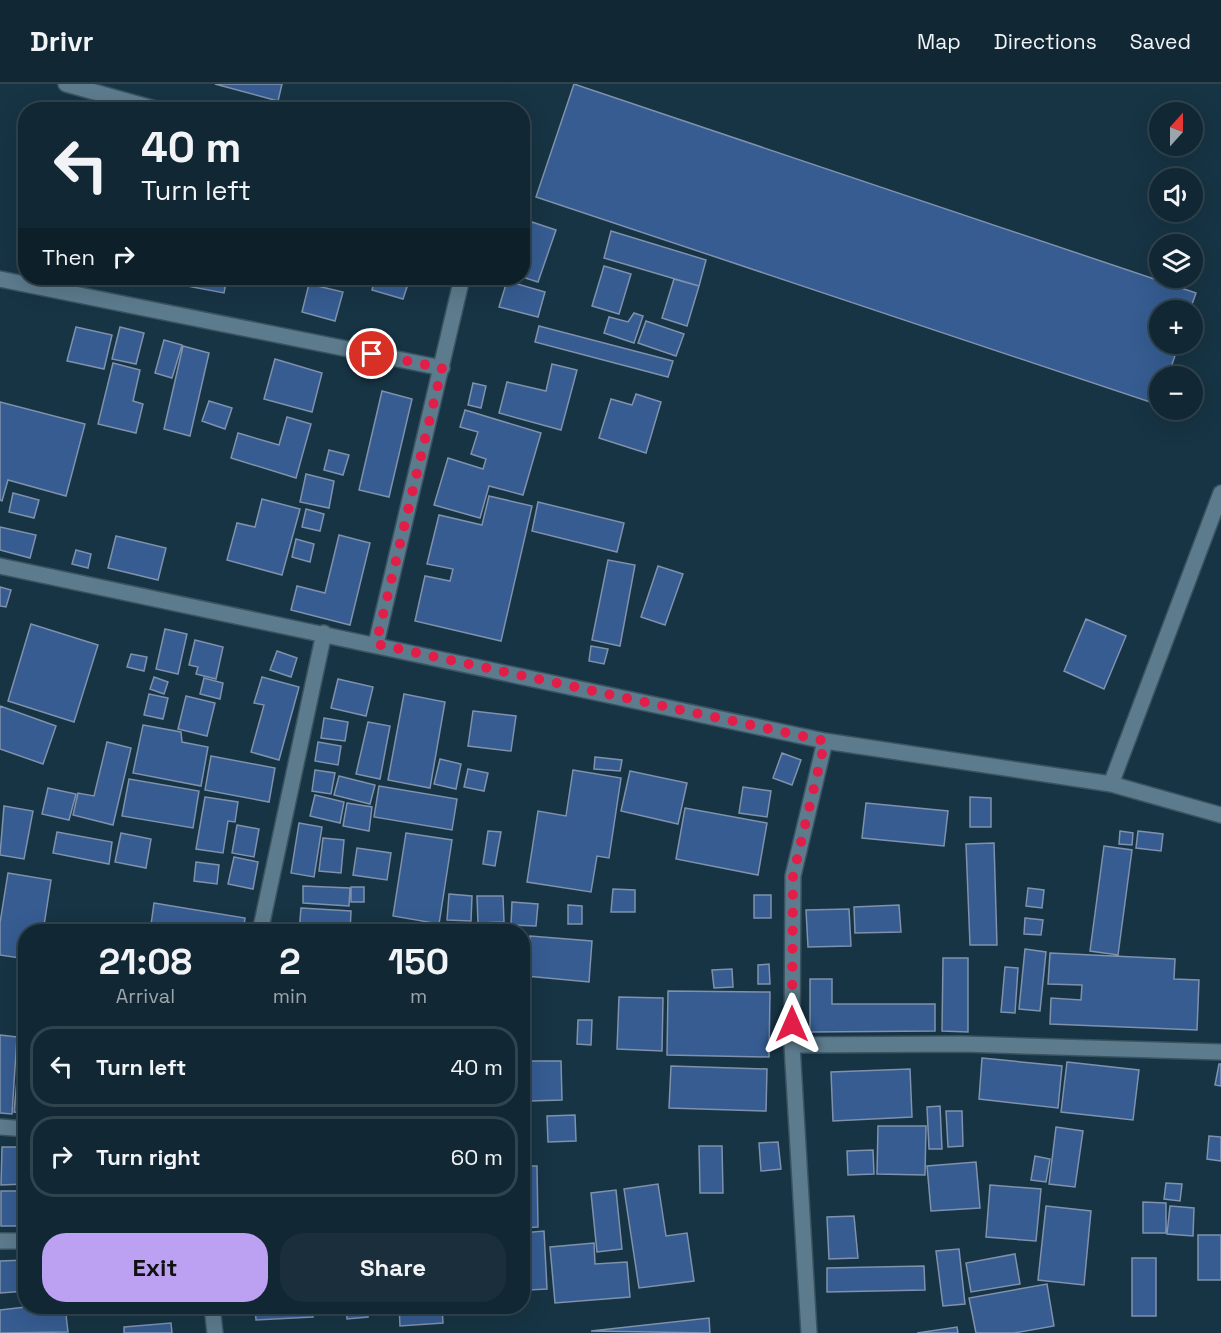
<!DOCTYPE html>
<html lang="en">
<head>
<meta charset="utf-8">
<style>
  :root { --surface:#112733; --page:#1a2f3b; --text:#f1f3f6; --muted:#9ca5ac; --line:#30444e; --accent:#bca0f2 }
  body { margin:0; font-family:"Space Grotesk",sans-serif; background:var(--page); color:var(--text); height:100vh; display:flex; flex-direction:column; font-size:22px; white-space:nowrap }
  * { box-sizing:border-box; margin:0 }
  p { font-size:20px; color:var(--muted) }
  .icon { flex:none; width:33px; height:33px; fill:none; stroke:currentColor; stroke-width:2; stroke-linecap:round; stroke-linejoin:round }
  .map { position:relative; flex:1; overflow:hidden }
  .sheet { position:absolute; left:18px; top:840px; width:512px; height:390px; display:flex; flex-direction:column; background:var(--surface); border-radius:24px; box-shadow:0 6px 24px #0002,0 0 0 2px var(--line) }
  .sheet>* { flex:none }
  .top-card { position:absolute; left:18px; top:18px; width:512px; height:183px; border-radius:24px; box-shadow:0 6px 24px #0002,0 0 0 2px var(--line); background:#112733; color:var(--text); overflow:hidden }
  .needle { width:39px; rotate:21deg }
  .fabs { position:absolute; left:1149px; top:18px; display:grid; gap:12px }
  .fabs a { display:grid; place-items:center; width:54px; height:54px; border-radius:50%; background:var(--surface); box-shadow:0 6px 24px #0002,0 0 0 2px var(--line); font-size:30px }
  .pin { position:absolute; display:grid; place-items:center; width:51px; height:51px; color:#fff; margin:-26px; border:3px solid #fff; border-radius:50%; box-shadow:0 2px 6px #0007 }
  .me { position:absolute; width:66px; margin:-33px; rotate:0deg; stroke-linejoin:round; filter:drop-shadow(0 0 4px #0008) }
  .turn { display:flex; align-items:center; gap:21px; height:126px; padding:0 24px; font-size:27px }
  .turn .icon { width:78px; height:78px; stroke-width:2.5 }
  .turn b { display:block; font-size:42px; line-height:51px }
  .then { display:flex; align-items:center; height:57px; padding:0 24px; background:#0003; gap:12px; font-size:22px }
  .eta { display:flex; justify-content:space-evenly; align-items:center; height:102px; text-align:center }
  .eta b { font-size:36px; font-weight:600; line-height:42px }
  .primary-button { display:flex; gap:12px; margin-top:auto; padding:12px 24px }
  .primary-button a { flex:1; height:69px; border-radius:24px; background:var(--accent); color:#111; font-size:24px; font-weight:600; line-height:69px; text-align:center }
  .primary-button a+a { background:var(--page); color:var(--text) }
  ul { padding:0; list-style:none }
  li { display:flex; align-items:center; gap:18px; height:81px; margin:0 12px 9px; padding:0 12px; border:3px solid var(--line); border-radius:24px }
  li div { flex:1 }
  li b { display:block; font-size:22px }
  li em { font-style:normal }
  header { display:flex; align-items:center; gap:36px; box-sizing:border-box; height:84px; padding:0 30px; background:var(--surface); border-bottom:2px solid var(--line) }
  header strong { font-size:28px }
  nav { display:flex; gap:33px; margin-inline-start:auto; font-size:21px }
  .map>svg:first-child { display:block }
  .building { fill:#365c91; stroke:#7f91ac; stroke-width:1.5 }
  .lines { fill:none; stroke-linecap:round; stroke-linejoin:round }
  .street-casing { stroke:#3a5360; stroke-width:18 }
  .street { stroke:#5c7b8d; stroke-width:15 }
  .route { stroke:#e11d48; stroke-width:10; stroke-dasharray:0 18 }
</style>
</head>
<body>
<header>
<strong>Drivr</strong>
<nav><a>Map</a><a>Directions</a><a>Saved</a></nav>
</header>
<div class="map">
<svg width="1221" height="1249" viewBox="0 0 1221 1249">
  <rect width="100%" height="100%" fill="#173444"/>
  <path class="building" d="M215,0H282L278,17Z
    M574,0L1196,209L1190,226H1160V260H1179L1168,292H1160L1159,321L536,113Z
    M26,67V99L19,97Z
    M532,138L556,146L538,198L522,193V166Z
    M611,147L706,176L699,202L604,174Z
    M604,182L631,190L619,230L592,222Z
    M161,194H227L224,209L160,197Z
    M375,194H410L403,215L372,206Z
    M674,195L699,202L687,242L662,234Z
    M507,197L545,208L538,233L499,223Z
    M309,200L343,208L335,237L302,228Z
    M634,229L643,232L634,259L604,249L609,233L628,238Z
    M646,237L684,250L676,272L638,259Z
    M539,242L673,277L668,293L535,258Z
    M76,243L112,251L104,285L67,277Z
    M120,243L144,249L136,280L112,275Z
    M164,256L182,261L172,294L155,289Z
    M183,262L209,269L190,352L164,345Z
    M275,275L322,289L312,328L264,315Z
    M113,279L140,286L133,317L143,320L136,349L98,340Z
    M552,280L577,286L561,346L499,329L507,298L546,307Z
    M473,299L486,302L481,324L468,321Z
    M382,307L412,315L389,413L359,406Z
    M636,310L661,318L646,369L599,354L611,315L632,321Z
    M209,317L232,324L225,345L202,337Z
    M0,318L85,340L66,412L8,396L2,417L0,416Z
    M465,326L541,349L523,411L489,402L480,434L434,421L448,374L483,385L486,375L471,370L478,348L460,343Z
    M287,333L311,340L296,394L231,374L238,349L279,361Z
    M329,366L349,371L343,391L324,386Z
    M306,390L334,397L329,424L300,418Z
    M13,409L39,416L34,434L9,428Z
    M489,412L532,422L501,557L415,537L425,492L450,497L453,485L427,480L439,431L482,441Z
    M262,415L300,425L282,491L227,476L237,439L255,443Z
    M538,418L624,439L617,468L532,447Z
    M306,425L324,430L320,447L302,443Z
    M0,443L36,451L30,474L0,466Z
    M339,451L370,459L350,541L291,526L297,502L325,509Z
    M116,452L166,464L158,496L108,484Z
    M296,455L314,460L310,478L292,473Z
    M76,466L91,470L88,484L72,480Z
    M608,476L635,481L620,562L592,556Z
    M658,482L683,490L665,541L641,533Z
    M0,503L11,506L6,523L0,522Z
    M1086,535L1126,552L1104,605L1064,587Z
    M31,540L98,561L74,638L8,617Z
    M165,545L187,550L178,590L156,585Z
    M195,556L223,563L216,595L196,590L198,583L189,581Z
    M591,562L608,565L604,580L589,577Z
    M277,567L297,574L291,593L270,586Z
    M131,570L147,573L144,587L127,583Z
    M154,593L168,598L164,610L150,605Z
    M262,593L299,603L279,676L251,668L264,621L254,619Z
    M204,594L223,599L220,615L200,610Z
    M338,595L373,603L366,632L331,624Z
    M149,610L168,614L163,635L144,631Z
    M404,610L445,618L430,704L388,696Z
    M186,612L215,619L207,652L178,645Z
    M0,622L56,642L43,680L0,665Z
    M473,627L516,632L511,667L468,662Z
    M324,634L348,638L345,657L321,654Z
    M368,638L390,642L380,695L356,690Z
    M143,641L181,648L182,658L208,663L201,702L133,689Z
    M107,658L131,664L113,741L73,731L78,709L94,712Z
    M318,658L341,662L338,681L315,677Z
    M782,669L801,676L792,701L773,694Z
    M211,672L275,684L269,718L205,706Z
    M595,673L622,676L620,687L594,685Z
    M440,675L461,680L456,705L434,700Z
    M468,685L488,689L484,707L464,703Z
    M315,686L335,689L331,710L312,707Z
    M573,686L621,694L609,774L597,772L591,808L527,798L538,727L566,732Z
    M630,687L687,699L678,740L621,727Z
    M339,692L375,701L370,720L334,711Z
    M129,695L199,707L193,744L122,732Z
    M379,702L457,715L452,746L374,733Z
    M743,703L771,707L767,733L739,729Z
    M48,704L76,710L69,736L42,730Z
    M315,711L344,718L340,739L310,732Z
    M205,713L238,718L235,738L228,737L223,769L196,765Z
    M970,713L991,714V743H970Z
    M347,719L372,723L369,747L343,742Z
    M866,719L948,727L944,762L862,754Z
    M4,722L33,727L24,775L0,771Z
    M685,724L767,739L758,791L676,775Z
    M299,739L322,743L314,793L291,789Z
    M237,741L259,745L254,773L232,769Z
    M488,747L501,748L495,782L483,780Z
    M1120,747L1133,749L1132,761L1119,760Z
    M1138,747L1163,750L1161,767L1136,764Z
    M57,748L112,758L109,780L53,769Z
    M121,749L151,755L146,784L115,778Z
    M406,749L452,756L439,840L393,832Z
    M323,754L344,756L341,789L319,787Z
    M994,759L997,861H970L966,760Z
    M1104,762L1132,766L1118,871L1090,867Z
    M357,764L391,769L387,796L353,791Z
    M234,773L258,778L253,805L228,800Z
    M196,778L219,781L217,800L194,797Z
    M8,789L51,796L43,848H26V875L0,871V839Z
    M303,802L350,804L349,822L303,819Z
    M351,803H364V818H351Z
    M1028,804L1044,806L1042,824L1026,822Z
    M613,805L635,806V828H611Z
    M449,810L472,812L471,837L447,836Z
    M754,811H771V834H754Z
    M477,812H503L504,838L478,839Z
    M512,818L538,820L536,842L511,841Z
    M154,819L245,834L243,848H150Z
    M568,821L582,822V840H568Z
    M899,821L901,848L855,849L854,823Z
    M301,824L351,827L350,848H299Z
    M849,825L851,862L808,863L806,826Z
    M1025,834L1043,836L1041,851L1024,850Z
    M397,843L453,846V848H397Z
    M530,852L592,857L589,898L526,892Z
    M1025,865L1046,868L1040,927L1019,925Z
    M1050,869L1175,875L1174,895L1199,896L1197,946L1050,940L1051,914L1081,916L1082,901L1048,900Z
    M943,874H968V948L942,947Z
    M769,880L770,900H758V881Z
    M1005,883L1018,884L1015,929L1001,928Z
    M732,885L733,903L714,904L712,886Z
    M810,895H832V920H935V947L810,948Z
    M668,907L770,908L769,973L667,971Z
    M619,913L663,914L662,967L617,965Z
    M578,936H592L591,961L577,960Z
    M23,945H26V975L21,974Z
    M0,951L17,953L12,1030L0,1029Z
    M982,974L1062,982L1058,1024L979,1015Z
    M529,977H561L562,1016L530,1017Z
    M1067,978L1139,986L1133,1036L1061,1028Z
    M1219,980H1221V1002L1215,1001Z
    M671,982L767,985L766,1027L669,1024Z
    M910,985L912,1033L833,1037L831,988Z
    M17,996H26V1029L14,1028Z
    M522,997L527,998V1010H522Z
    M522,1022H528V1036L522,1037Z
    M940,1022L942,1065H929L927,1023Z
    M946,1027H962L963,1062L948,1063Z
    M575,1031L576,1057L548,1058L547,1032Z
    M878,1042H926L925,1091L877,1090Z
    M1056,1043L1083,1047L1075,1103L1049,1100Z
    M1209,1052L1221,1053V1077L1207,1075Z
    M778,1058L781,1085L761,1087L759,1059Z
    M699,1062H722L723,1109H700Z
    M2,1063H25V1100L1,1101Z
    M873,1066L874,1090L848,1091L847,1067Z
    M1035,1072L1050,1075L1046,1098L1031,1096Z
    M976,1078L980,1124L931,1127L927,1082Z
    M522,1082H537L538,1143L522,1144Z
    M1166,1099L1182,1100L1180,1117L1164,1115Z
    M658,1100L666,1152L687,1149L694,1197L639,1204L624,1105Z
    M990,1101L1041,1105L1036,1157L986,1153Z
    M616,1106L622,1165L597,1168L591,1109Z
    M1,1107H26V1142H1Z
    M1143,1118L1166,1119V1149H1143Z
    M1046,1122L1091,1127L1084,1201L1038,1196Z
    M1170,1122L1194,1124L1193,1152L1167,1150Z
    M854,1132L858,1174L829,1175L827,1133Z
    M544,1147L547,1205L528,1206L527,1184H522V1149Z
    M1198,1151H1221V1196H1198Z
    M594,1159L595,1180L627,1178L630,1213L555,1219L550,1163Z
    M959,1165L965,1220L943,1222L936,1167Z
    M1015,1170L1020,1200L971,1208L966,1179Z
    M1132,1174H1156V1232H1132Z
    M26,1176V1207L0,1209V1177Z
    M924,1182L925,1206L827,1208V1184Z
    M1047,1200L1054,1242L1014,1249H976L969,1214Z
    M34,1222H65L68,1248L0,1249V1226Z
    M255,1222H312L313,1233L256,1236Z
    M346,1222H367L368,1233L347,1235Z
    M399,1222H442L443,1239L400,1242Z
    M709,1234L710,1249L591,1247Z
    M171,1239L172,1249H124V1243Z
    M957,1243L958,1249H917Z"/>
  <g class="lines">
    <defs>
      <path id="street" d="M66,0L159,26
        M0,195L442,284
        M0,482L825,657L1111,700L1221,731
        M376,560L462,194
        M1111,700L1221,409
        M260,848L324,549
        M792,961L962,960L1221,968
        M0,1043L26,1045
        M0,1157H26
        M212,1222L215,1249
        M809,1249L792,961L793,792L825,657"/>
    </defs>
    <use href="#street" class="street-casing"/>
    <use href="#street" class="street"/>
  </g>
  <g class="lines">
    <path class="route" d="M372,270L442,284L376,560L825,657L793,792L792,940"/>
  </g>
</svg>
<div class="fabs">
<a><svg class="needle" viewBox="-14 -14 28 28"><path d="M0-13l5 13h-10z" fill="#e53935"/><path d="M0 13l5-13h-10z" fill="#9ca5ac"/></svg></a>
<a><svg class="icon" aria-label="sound" viewBox="0 0 24 24"><path d="M4 9h4l5-4v14l-5-4H4zM17 9q2 3 0 6"/></svg></a>
<a><svg class="icon" aria-label="layers" viewBox="0 0 24 24"><path d="M12 4l9 5-9 5-9-5zM3 14l9 5 9-5"/></svg></a>
<a>+</a>
<a>−</a>
</div>
<div class="pin" style="left:372px;top:270px;background:#d93025"><svg class="icon" aria-label="arrive" viewBox="0 0 24 24"><path d="M6 21V4h12l-3 4 3 4H6"/></svg></div>
<svg class="me" style="left:792px;top:940px" viewBox="-20 -20 40 40"><path d="M0-17L14 15 0 8-14 15z" fill="#e11d48" stroke="#fff" stroke-width="4"/></svg>
<div class="top-card">
<div class="turn"><svg class="icon" aria-label="left" viewBox="0 0 24 24"><path d="M17 20v-9H6M10 6l-5 5 5 5"/></svg><div><b>40 m</b>Turn left</div></div>
<div class="then">Then<svg class="icon" aria-label="right" viewBox="0 0 24 24"><path d="M7 20v-9h11M14 6l5 5-5 5"/></svg></div>
</div>
<section class="sheet">
<div class="eta">
<div><b>21:08</b><p>Arrival</p></div>
<div><b>2</b><p>min</p></div>
<div><b>150</b><p>m</p></div>
</div>
<ul>
<li><svg class="icon" aria-label="left" viewBox="0 0 24 24"><path d="M17 20v-9H6M10 6l-5 5 5 5"/></svg><div><b>Turn left</b></div><em>40 m</em></li>
<li><svg class="icon" aria-label="right" viewBox="0 0 24 24"><path d="M7 20v-9h11M14 6l5 5-5 5"/></svg><div><b>Turn right</b></div><em>60 m</em></li>
</ul>
<div class="primary-button"><a>Exit</a><a>Share</a></div>
</section>
</div>
</body>
</html>
